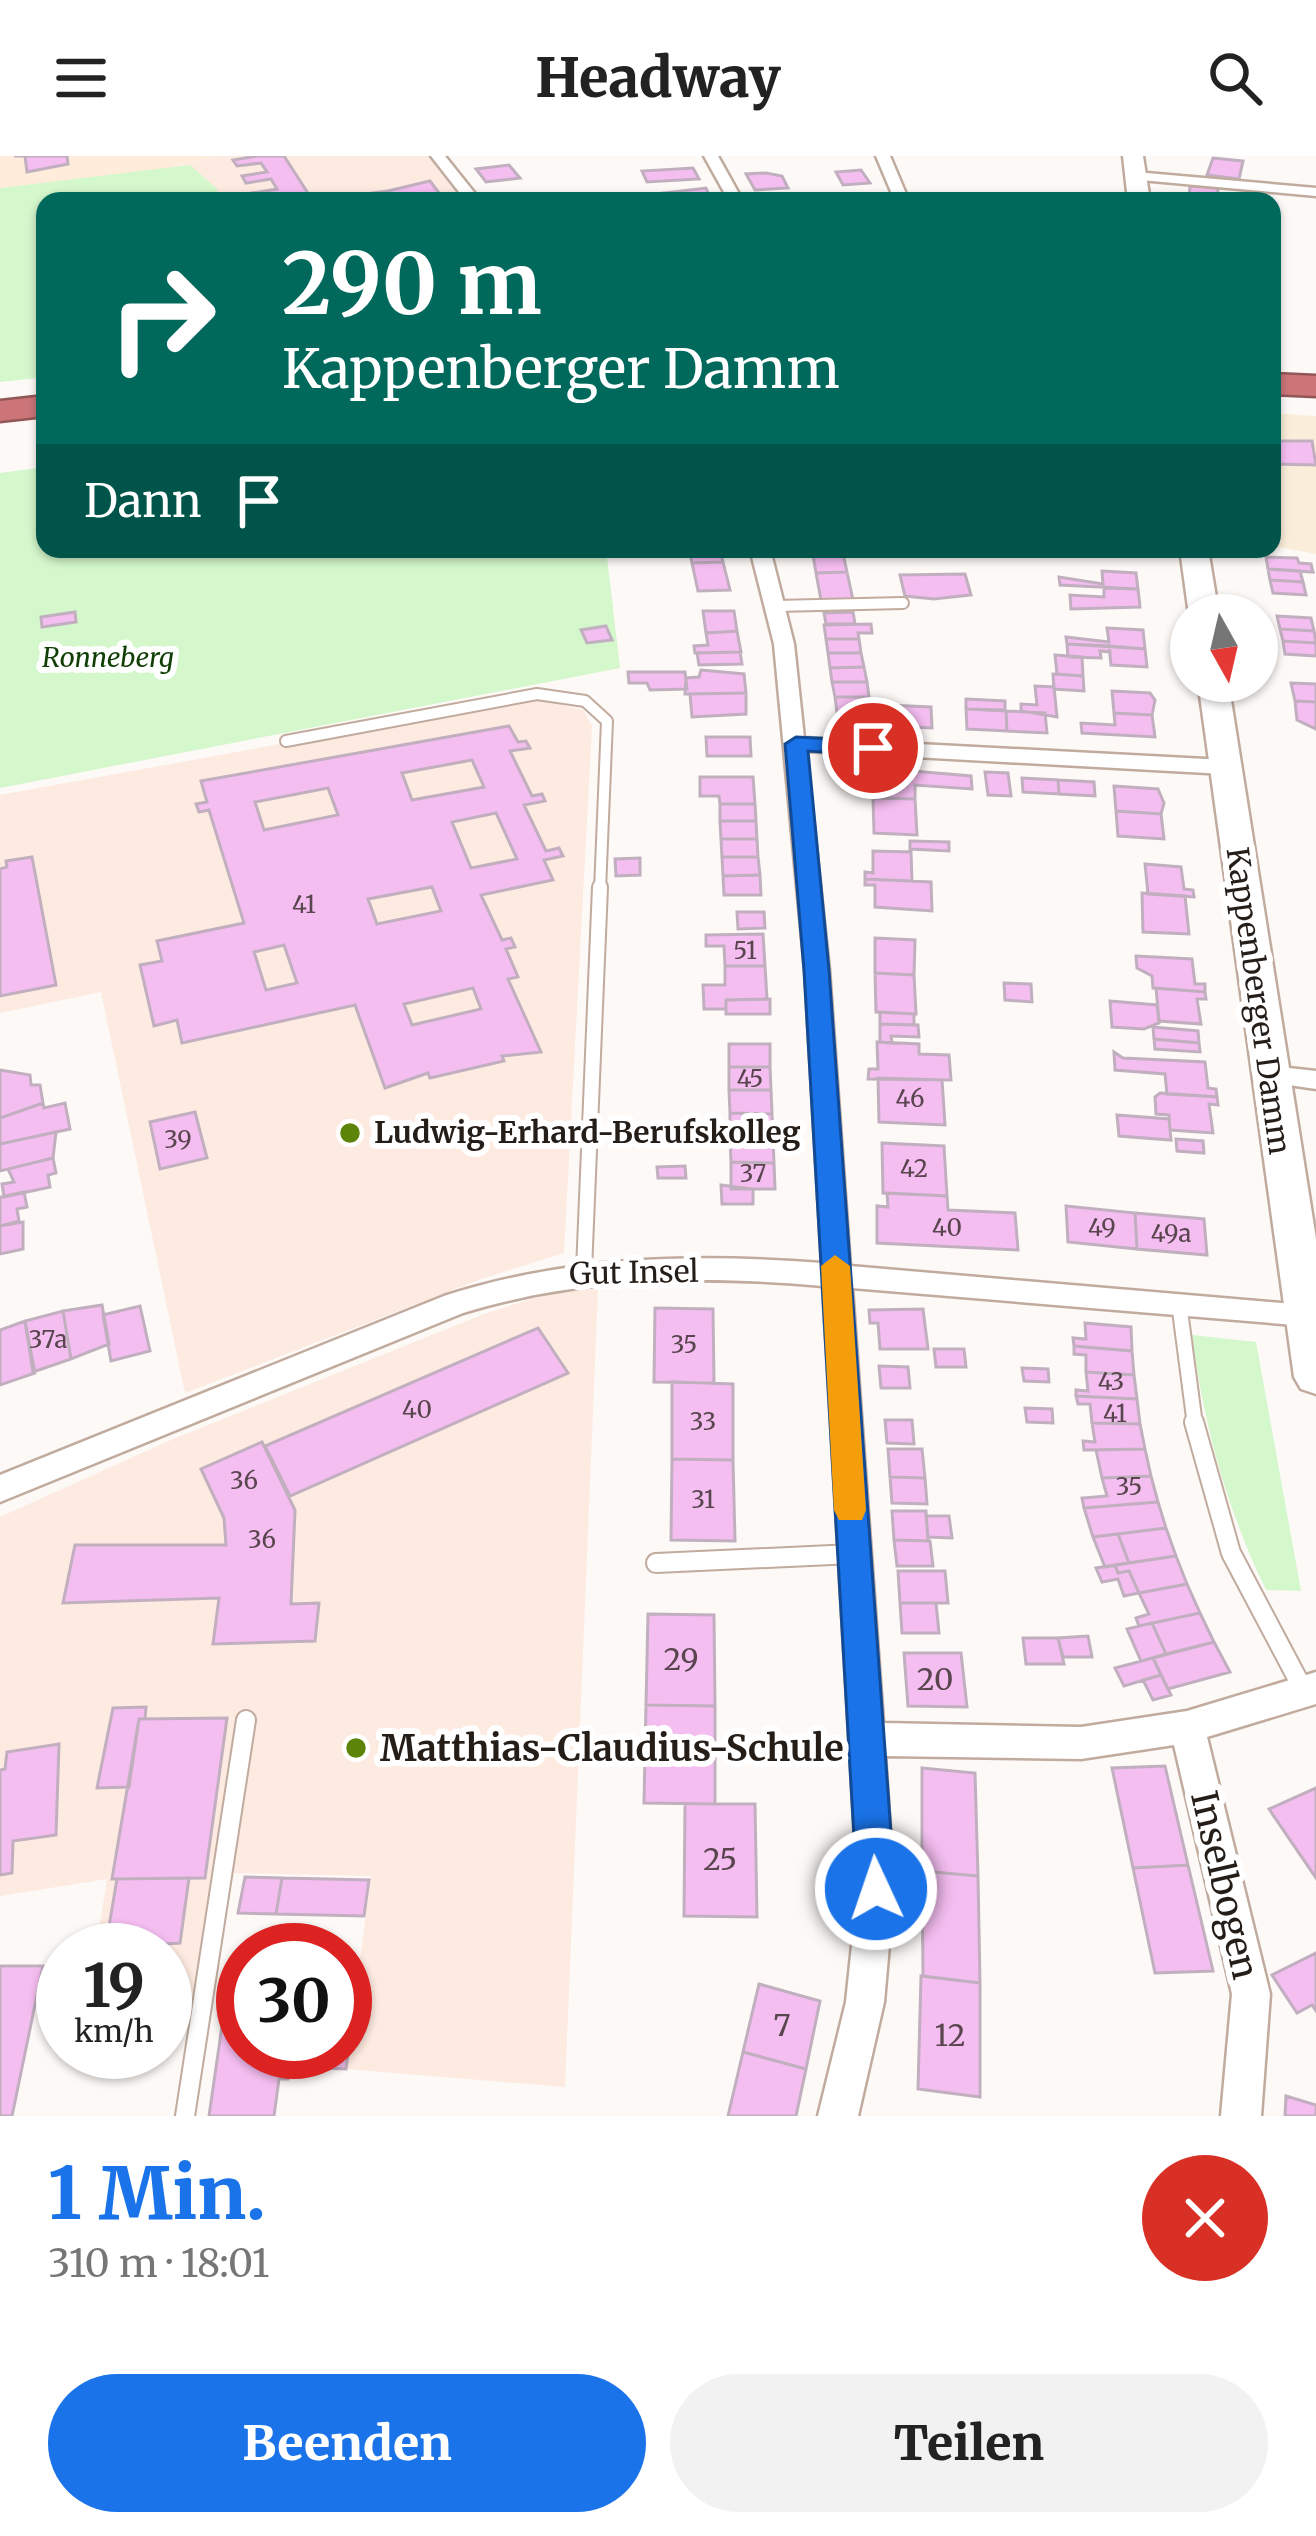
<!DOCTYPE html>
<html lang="de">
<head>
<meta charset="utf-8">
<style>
  :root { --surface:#fff; --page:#f2f2f2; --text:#222; --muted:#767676; --accent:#1a73e8 }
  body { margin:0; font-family:Merriweather,serif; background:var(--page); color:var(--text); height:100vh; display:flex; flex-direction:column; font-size:45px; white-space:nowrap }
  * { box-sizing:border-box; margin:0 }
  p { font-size:39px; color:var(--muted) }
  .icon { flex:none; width:66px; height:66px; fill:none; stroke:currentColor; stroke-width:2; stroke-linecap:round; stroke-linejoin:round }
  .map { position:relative; height:1960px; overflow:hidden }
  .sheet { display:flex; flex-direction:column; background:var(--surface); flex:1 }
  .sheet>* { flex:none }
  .hud { position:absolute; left:36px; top:36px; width:1245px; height:366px; border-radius:24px; box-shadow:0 3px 9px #0004; background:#00695c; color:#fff; overflow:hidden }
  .needle { width:78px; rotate:172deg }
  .buttons { position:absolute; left:1170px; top:438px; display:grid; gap:24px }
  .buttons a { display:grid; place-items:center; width:108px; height:108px; border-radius:50%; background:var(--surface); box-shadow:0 3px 9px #0004; font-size:60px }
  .speed { position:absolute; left:36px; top:1767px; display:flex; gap:24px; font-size:60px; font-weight:700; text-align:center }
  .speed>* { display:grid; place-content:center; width:156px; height:156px; border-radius:50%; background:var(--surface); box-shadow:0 3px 9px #0004; line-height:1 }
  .speed small { font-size:30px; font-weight:400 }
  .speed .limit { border:18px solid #d22; background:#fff; color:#111 }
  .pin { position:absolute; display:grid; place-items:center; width:102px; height:102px; color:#fff; margin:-51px; border:6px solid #fff; border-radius:50%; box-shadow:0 3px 12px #0007 }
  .me { position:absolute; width:132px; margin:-66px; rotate:357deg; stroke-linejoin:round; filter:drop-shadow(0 0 9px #0008) }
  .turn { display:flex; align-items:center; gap:42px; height:252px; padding:0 48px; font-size:54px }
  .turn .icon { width:156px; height:156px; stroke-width:2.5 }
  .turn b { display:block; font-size:84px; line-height:102px }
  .then { display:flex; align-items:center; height:114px; padding:0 48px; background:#0003; gap:24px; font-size:45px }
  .round { display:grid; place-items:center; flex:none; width:126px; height:126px; border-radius:63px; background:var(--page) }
  .summary { display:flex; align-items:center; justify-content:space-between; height:204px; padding:0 48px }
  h1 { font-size:72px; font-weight:800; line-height:90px; color:var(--accent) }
  .cta { display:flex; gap:24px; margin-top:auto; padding:24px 48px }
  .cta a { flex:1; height:138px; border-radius:72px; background:var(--accent); color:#fff; font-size:48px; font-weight:800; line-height:138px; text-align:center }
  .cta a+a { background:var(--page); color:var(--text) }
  header { display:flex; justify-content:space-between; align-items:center; height:156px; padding:0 48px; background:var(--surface); font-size:54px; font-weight:800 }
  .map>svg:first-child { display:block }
  .commercial { fill:#faeeda }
  .built { fill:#fdeae0 }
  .medical { fill:#ffecdb }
  .green { fill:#d4f7cc }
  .building { fill:#f5bef1; stroke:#c1afc0; stroke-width:3; fill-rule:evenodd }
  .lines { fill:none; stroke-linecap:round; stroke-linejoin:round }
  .lane-far2-casing { stroke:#c1ab9e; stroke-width:14 }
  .lane-far1-casing { stroke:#c1ab9e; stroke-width:18 }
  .lane-casing { stroke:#c1ab9e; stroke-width:22 }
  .street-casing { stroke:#c1ab9e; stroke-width:5 }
  .secondary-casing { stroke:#c1ab9e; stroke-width:5 }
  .highway-casing { stroke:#925657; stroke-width:5 }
  .lane-far2 { stroke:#fff; stroke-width:10 }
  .lane-far1 { stroke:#fff; stroke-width:14 }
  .lane { stroke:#fff; stroke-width:18 }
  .street { fill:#fff; fill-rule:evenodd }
  .secondary { fill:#fff; fill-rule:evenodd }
  .highway { fill:#cc7579; fill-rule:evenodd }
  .route { fill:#1a73e8; stroke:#114b97; stroke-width:3 }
  .slow { fill:#f59e0b }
  .poi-dot { fill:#5b8409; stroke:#fff; stroke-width:4.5 }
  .labels { text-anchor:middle; stroke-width:12; stroke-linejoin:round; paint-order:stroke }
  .number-label { font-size:24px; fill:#59454e }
  .far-park-label { font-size:27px; font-style:italic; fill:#103e05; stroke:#fff }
  .street-label { font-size:30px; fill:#251d18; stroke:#fff }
  .poi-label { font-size:30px; font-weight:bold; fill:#251d18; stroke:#fff; text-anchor:start }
  .near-number-label { font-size:30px; fill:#59454e }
  .near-poi-label { font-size:36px; font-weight:bold; fill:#251d18; stroke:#fff; text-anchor:start }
  .near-street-label { font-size:36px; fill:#251d18; stroke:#fff }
</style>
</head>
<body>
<header><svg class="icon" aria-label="menu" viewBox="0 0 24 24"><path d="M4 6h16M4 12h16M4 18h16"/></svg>Headway<svg class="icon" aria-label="search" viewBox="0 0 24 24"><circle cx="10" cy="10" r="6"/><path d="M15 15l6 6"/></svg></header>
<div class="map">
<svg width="1316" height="1960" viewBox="0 0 1316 1960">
  <rect width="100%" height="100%" fill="#fdf9f6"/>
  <path class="commercial" d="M1272,257L1316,260V398L1272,390Z"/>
  <path class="built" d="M212,0H428L462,45H218L190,9L180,10Z
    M534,542L583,554L592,570L564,1097L484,1122L185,1237L101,836L0,857V639Z
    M598,1133L565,1931L346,1913L371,1720L233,1717L209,1865H165V1794H96L107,1723L0,1740V1361L171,1284L484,1158L550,1137Z"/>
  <path class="medical" d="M0,0H212L165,14L0,32Z"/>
  <path class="green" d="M190,9L217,33L218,45H45V221L0,226V32Z
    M45,311V393H606L620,512L0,632V317Z
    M1192,1179L1256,1186L1301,1435L1266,1434C1226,1351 1204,1270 1192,1179Z"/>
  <path class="building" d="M14,0H67L68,8L27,16L25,0Z
    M257,0H284L313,45L256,44L252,37L277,33L271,23L246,27L242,20L267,16L261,7L237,10L233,4Z
    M1213,2L1243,5L1239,23L1207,19Z
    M509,9L520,22L486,26L476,13Z
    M693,12L699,23L647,26L642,15Z
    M861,14L870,27L843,29L836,16Z
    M766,17L782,20L788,32L755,34L746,18Z
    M430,25L445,45H313L388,35Z
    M1190,30L1218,32L1217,45L1189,43Z
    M706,32L710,41L652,45L638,40Z
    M1272,285H1312L1316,309L1274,308Z
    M689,393H720L723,406L692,407Z
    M812,393H842L847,416L816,417Z
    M1266,401L1297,402L1299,407L1311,408L1313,416L1268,413Z
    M723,406L730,434L698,435L692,407Z
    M1268,413L1300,415L1303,426L1270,424Z
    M1102,415L1136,417L1138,433L1060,429L1059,421L1103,428Z
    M847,416L853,444H821L816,417Z
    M965,418L971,439L934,443L905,440L900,419Z
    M1270,424L1303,426L1306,439L1273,437Z
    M1104,432L1138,433L1140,451L1071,453L1070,439L1104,441Z
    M703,455H734L737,475L706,477Z
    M75,456L76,466L42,471L41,461Z
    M853,456L855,468H826L824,457Z
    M1277,460L1311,462L1314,475L1280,473Z
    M871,468L872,477H858L859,483H826L824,469Z
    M606,470L612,484L587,487L581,474Z
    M1107,472L1143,474L1145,493L1067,488L1066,481L1109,486Z
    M1280,473L1314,475L1316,487L1283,485Z
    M737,475L741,496L695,497L694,490L708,489L706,477Z
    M826,483H859L861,497H828Z
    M1283,485L1316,487V500L1285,498Z
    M1067,488L1109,490L1110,496L1100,495L1101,502L1068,501Z
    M1109,490L1145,493L1147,511L1111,509Z
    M740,496L742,508L699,509L697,497Z
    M828,497H861L864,511L830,512Z
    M1055,499L1082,501L1083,520L1057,518Z
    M864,511L867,526H832L830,512Z
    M701,514L744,518L746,537L685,538L686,522L699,521Z
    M628,516H685L687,533L650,534L647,527H629Z
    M1053,518L1083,520L1084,535L1054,533Z
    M832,526H867L869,541H835Z
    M1291,527L1316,528V546L1295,545Z
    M1035,530L1054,531L1057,561L1021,555V548L1037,549Z
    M1112,535L1150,537L1155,544L1152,559L1114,557Z
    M746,537V558L692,561L690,538Z
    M835,541H869L881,566H855L854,557H837Z
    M966,543L1005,545V554L966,553Z
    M1295,545L1316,546V573L1297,564Z
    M887,549L931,551L932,572L887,570Z
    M966,553L1006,555L1007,575L967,573Z
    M1006,555L1045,557L1047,577L1007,575Z
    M1114,557L1152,559L1155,581L1082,577L1081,567L1115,569Z
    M509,570L518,586L526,585L530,592L510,595L532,640L542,638L545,645L524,649L546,695L559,692L563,700L544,704L553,724L481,739L502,784L511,782L515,791L506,793L518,821L508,823L541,896L502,900L504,905L430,922L428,917L385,932L355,849L182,887L177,864L154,870L140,809L162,805L157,785L244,767L209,654L199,656L196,648L207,646L201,625ZM472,604L484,631L412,644L402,617ZM328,632L338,659L264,674L255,646ZM496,657L517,703L471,712L452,666ZM432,731L441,755L377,768L368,743ZM284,789L297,827L266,834L254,796ZM473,832L481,853L412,869L404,848Z
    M706,581H750L751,600H707Z
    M865,611L971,620L972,633L915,629V643L873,642V635L866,634Z
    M985,616L1008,617L1011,640L988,639Z
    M700,621H753L755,648H720L719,640H700Z
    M1022,622L1058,624L1059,638L1023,636Z
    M1058,624L1094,626L1095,640L1059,638Z
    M1114,630L1158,633L1164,647L1161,658L1116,655Z
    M873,642L915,643L917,679L874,677Z
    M720,648H755L756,665H720Z
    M1116,655L1161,658L1164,683L1118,680Z
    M720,665H756L757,683H721Z
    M721,683H757L758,701H722Z
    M910,685L949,686V695L910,693Z
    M873,695L911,696L912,725L865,723V716L873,717Z
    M32,701L56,829L0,840V713L7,711L6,705Z
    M722,701H758L760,719L723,720Z
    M640,702V719L616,720L615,703Z
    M1145,708L1181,711L1184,733L1193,734L1194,741L1148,738Z
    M760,719L761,739H724L723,720Z
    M865,723L931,726L932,755L875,751V729H865Z
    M1142,737L1185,740L1189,778L1143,776Z
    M737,756H764L765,772L738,773Z
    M763,778L765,810H725L724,790H706V779Z
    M875,782L915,784L914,819L875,817Z
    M1136,800L1192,803L1195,828H1205V836L1153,832L1152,820L1137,812Z
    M725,810H765L767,843L726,844V853H704L703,829H725Z
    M875,817L914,819L916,858L876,856Z
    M1004,827L1031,828L1032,846L1005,844Z
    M1156,832L1205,836L1206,843H1197L1201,868L1159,865Z
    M770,843V858H726V844Z
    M1110,845L1157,849L1159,867L1144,873L1112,871Z
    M880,856L914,858V869L880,868Z
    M880,868L918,869L919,881L891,880L892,887L880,886Z
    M1153,871L1198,875L1199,887L1154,883Z
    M1154,883L1199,887L1200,896L1155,893Z
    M877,886L919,888V898L949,899L951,924L868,923L869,913H878Z
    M729,888H770V911H729Z
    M1114,896L1123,902L1205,906L1208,932L1216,933L1217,941L1167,938L1165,918L1115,914Z
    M729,911H770L771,934H729Z
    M0,914L30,919L31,929H40L43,947L0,962Z
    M878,922L942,924L945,969L879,966Z
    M729,934H771L772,958L730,957Z
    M1160,937L1217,941L1218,949L1209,948L1213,977L1170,974L1169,959L1156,958L1155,941Z
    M43,947L44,952L65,947L70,973L0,988V962Z
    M195,956L207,1002L160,1013L150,966Z
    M730,957L772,958L773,982H730Z
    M1117,959L1169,963L1171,984L1119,980Z
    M56,976L53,1002L0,1015V988Z
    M730,982H773L774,1007L731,1006Z
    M1176,983L1203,985L1204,997L1177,995Z
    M882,987L944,990L947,1040L883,1037Z
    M53,1002L56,1017L48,1019L50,1031L4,1041L2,1028L14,1026L8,1013Z
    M731,1006L774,1007L775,1033H731Z
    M685,1010L686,1022H658L657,1011Z
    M721,1029L753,1033V1048H722Z
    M24,1036L27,1051L17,1053L19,1065L0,1070V1041Z
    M887,1037L947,1040L948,1054L1015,1057L1018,1094L877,1087V1050L888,1051Z
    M1066,1050L1135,1057L1137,1093L1068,1086Z
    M1135,1057L1204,1063L1207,1099L1137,1093Z
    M23,1066V1093L0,1098V1070Z
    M102,1149L109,1188L71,1203L63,1155Z
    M140,1150L150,1195L111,1205L103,1159Z
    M655,1152L713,1153L714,1227L654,1226Z
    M923,1153L928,1193H880L878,1167H870L869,1154Z
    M63,1155L71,1203L33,1216L25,1165Z
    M25,1165L35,1217L0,1229V1174Z
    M1085,1167L1131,1171L1132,1195L1074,1190L1073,1182L1086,1183Z
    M538,1172L568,1217L290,1340L265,1290Z
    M1074,1190L1132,1195L1134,1219L1086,1216V1199L1074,1198Z
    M934,1193H964L966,1211H936Z
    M879,1210L908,1211L910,1232H881Z
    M1022,1212L1048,1213L1049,1226L1024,1225Z
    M1086,1216L1134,1219L1137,1243L1076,1240V1234L1088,1235Z
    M672,1226L733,1228V1304L672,1303Z
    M1076,1240L1137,1243L1140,1268L1092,1267L1090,1248H1078Z
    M1025,1252L1052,1253L1053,1267L1027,1266Z
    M885,1264H912L914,1288L887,1287Z
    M1092,1267L1140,1268L1145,1293L1084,1294L1083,1285L1095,1286Z
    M262,1286L295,1354L291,1448L319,1447L315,1485L213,1488L219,1442L63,1447L75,1389H226L224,1362L201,1313Z
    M888,1293H922L925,1322L890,1321Z
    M1145,1293L1151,1320L1102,1322L1096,1294Z
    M672,1303L733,1304L735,1385L671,1384Z
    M1151,1320L1158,1346L1084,1352L1082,1342L1107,1340L1102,1322Z
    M890,1321L925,1322L927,1348L892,1347Z
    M1158,1346L1166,1372L1093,1381L1084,1352Z
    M892,1355H926L928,1385L894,1384Z
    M926,1360H949L952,1382L928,1381Z
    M1166,1372L1176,1400L1129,1407L1118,1378Z
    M1118,1378L1129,1407L1105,1411L1093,1381Z
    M894,1384L930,1385L933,1410H897Z
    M1176,1400L1187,1428L1139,1437L1129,1415L1118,1417L1115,1409Z
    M1115,1409L1118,1417L1129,1415L1139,1437L1124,1440L1118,1423L1102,1426L1096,1412Z
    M898,1415H945L948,1447H900Z
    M1187,1428L1200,1457L1139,1470L1136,1462L1149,1458L1139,1437Z
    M900,1447H936L939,1477H902Z
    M1200,1457L1214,1486L1166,1498L1152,1467Z
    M648,1458L714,1459L715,1550L646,1549Z
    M1152,1467L1166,1498L1141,1505L1127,1473Z
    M1088,1480L1092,1501H1063L1058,1482Z
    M1023,1482H1058L1064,1508H1026Z
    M1214,1486L1230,1516L1168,1533L1153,1502Z
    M904,1497H961L967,1551L908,1550Z
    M1153,1502L1161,1519L1124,1530L1115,1512Z
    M1161,1519L1171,1539L1153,1544L1143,1524Z
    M646,1549L715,1550V1648L644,1647Z
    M146,1551L145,1563H139L129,1631L97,1632L113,1552Z
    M227,1562L205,1722L112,1723L139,1563Z
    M59,1588L56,1679L13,1685L12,1717L0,1719V1614L5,1613L7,1596Z
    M1165,1610L1188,1709L1133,1712L1112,1612Z
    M922,1612L975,1617L978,1720L922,1715Z
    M1316,1632V1722L1269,1653Z
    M685,1648H755L757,1761L684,1760Z
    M1188,1709L1213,1815L1155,1817L1133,1712Z
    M922,1715L978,1720L980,1827L923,1820Z
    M245,1721L282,1722L276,1758L238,1757Z
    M189,1722L180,1787L164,1788L163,1794H105L117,1723Z
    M282,1722L369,1724L364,1760L276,1758Z
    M1316,1797V1855L1312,1849L1297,1857L1272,1819Z
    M0,1810H43L12,1960H0Z
    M921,1820L980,1827V1941L918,1933Z
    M181,1822L178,1845H165V1823Z
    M759,1828L820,1845L806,1913L743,1896Z
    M222,1870H243V1896H282L280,1910L289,1911L288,1923H279L274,1960H209Z
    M345,1875H351L346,1913L289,1911L292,1896H345Z
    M743,1896L806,1913L796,1960H728Z
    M1286,1940L1316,1949V1960H1285Z"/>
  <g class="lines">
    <defs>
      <path id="lane-far2" d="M776,450L903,447
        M286,585L537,538L585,545L607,565L600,734"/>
      <path id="lane-far1" d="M584,1114L600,731
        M1179,1147L1195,1269"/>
      <path id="lane" d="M1194,1266L1231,1397L1304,1535
        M656,1407L853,1398
        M185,1960L246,1564"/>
      <path id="street" d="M431,0H445L481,45H466Z
        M704,0H718L743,45H729Z
        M876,0H890L909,45H895Z
        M1135,16L1316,32V40L1130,23L1128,20Z
        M750,393H770L794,488L804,582L1225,604L1236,611L1225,618L806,595L829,814L850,1110L1316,1150V1168L1307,1170L852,1132L883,1567L1081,1571L1187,1555L1316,1516V1548L1207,1581L1270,1838L1261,1960H1221L1232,1838L1174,1589L1081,1603L885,1600L894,1733L884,1846L858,1960H818L846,1846L858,1733L823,1130C700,1119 581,1121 463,1157L0,1346V1319L444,1140C568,1100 692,1097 822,1107L805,814L774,488Z
        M1271,910L1316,915V933L1262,925L1258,919L1262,913Z"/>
      <path id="secondary" d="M1123,0H1143L1150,45H1128Z
        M1180,393H1208L1219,459H1189Z
        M1198,525H1228L1316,1083V1238L1301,1233L1294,1221Z"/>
      <path id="highway" d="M1272,218L1316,220V240L1272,238Z
        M45,240V260L0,265V245Z"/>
    </defs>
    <use href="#lane-far2" class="lane-far2-casing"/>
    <use href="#lane-far1" class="lane-far1-casing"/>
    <use href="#lane" class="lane-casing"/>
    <use href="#street" class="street-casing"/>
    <use href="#secondary" class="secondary-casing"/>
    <use href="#highway" class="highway-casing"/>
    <use href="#lane-far2" class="lane-far2"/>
    <use href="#lane-far1" class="lane-far1"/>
    <use href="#lane" class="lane"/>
    <use href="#street" class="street"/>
    <use href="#secondary" class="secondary"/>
    <use href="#highway" class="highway"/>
  </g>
  <path class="route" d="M796,581L873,585L884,592L873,599L808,595L829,814L895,1733L889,1746L876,1751L863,1746L857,1733L804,814L785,588Z"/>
  <path class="slow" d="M835,1099L850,1110L866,1354L862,1364H839L834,1354L821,1110Z"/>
  <g class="poi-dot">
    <circle cx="350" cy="977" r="12"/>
    <circle cx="356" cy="1592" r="12"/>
  </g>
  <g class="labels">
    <g class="number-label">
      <text x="304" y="757">41</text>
      <text x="745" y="803">51</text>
      <text x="750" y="931">45</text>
      <text x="910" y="951">46</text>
      <text x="178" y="992">39</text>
      <text x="914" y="1021">42</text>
      <text x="753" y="1026">37</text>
      <text x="947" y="1080">40</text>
      <text x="1102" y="1080">49</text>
      <text x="1171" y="1086">49a</text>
      <text x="48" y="1192">37a</text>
      <text x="684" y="1197">35</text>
      <text x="1111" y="1234">43</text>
      <text x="417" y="1262">40</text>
      <text x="1115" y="1266">41</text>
      <text x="703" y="1274">33</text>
      <text x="244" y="1333">36</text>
      <text x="1129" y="1339">35</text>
      <text x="703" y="1352">31</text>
      <text x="262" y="1392">36</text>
    </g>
    <g class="far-park-label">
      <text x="108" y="511">Ronneberg</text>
    </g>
    <g class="street-label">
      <text transform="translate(1258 845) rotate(82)" y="10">Kappenberger Damm</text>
      <text transform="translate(634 1117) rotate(-1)" y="10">Gut Insel</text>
    </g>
    <g class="poi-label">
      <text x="374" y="987">Ludwig-Erhard-Berufskolleg</text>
    </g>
    <g class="near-number-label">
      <text x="681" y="1514">29</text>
      <text x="935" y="1534">20</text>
      <text x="720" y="1714">25</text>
      <text x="782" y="1880">7</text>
      <text x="950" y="1890">12</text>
    </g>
    <g class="near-poi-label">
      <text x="380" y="1605">Matthias-Claudius-Schule</text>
    </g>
    <g class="near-street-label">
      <text transform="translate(1225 1729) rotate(77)" y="13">Inselbogen</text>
    </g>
  </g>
</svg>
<div class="buttons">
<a><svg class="needle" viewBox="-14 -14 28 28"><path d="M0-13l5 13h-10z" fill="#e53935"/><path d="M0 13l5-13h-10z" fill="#767676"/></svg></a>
</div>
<div class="speed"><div>19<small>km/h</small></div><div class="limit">30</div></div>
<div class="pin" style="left:873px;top:592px;background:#d93025"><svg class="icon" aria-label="arrive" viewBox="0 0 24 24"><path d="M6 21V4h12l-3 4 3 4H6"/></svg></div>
<svg class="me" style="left:876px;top:1733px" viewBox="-20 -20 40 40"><circle r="17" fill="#1a73e8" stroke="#fff" stroke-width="3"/><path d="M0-11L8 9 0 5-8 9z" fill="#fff"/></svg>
<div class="hud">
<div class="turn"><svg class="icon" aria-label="right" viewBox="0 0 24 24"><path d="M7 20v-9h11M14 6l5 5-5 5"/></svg><div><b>290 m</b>Kappenberger Damm</div></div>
<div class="then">Dann<svg class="icon" aria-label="arrive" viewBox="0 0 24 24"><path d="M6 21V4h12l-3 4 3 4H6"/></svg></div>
</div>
</div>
<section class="sheet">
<div class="summary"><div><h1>1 Min.</h1><p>310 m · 18:01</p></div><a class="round" style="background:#d93025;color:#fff"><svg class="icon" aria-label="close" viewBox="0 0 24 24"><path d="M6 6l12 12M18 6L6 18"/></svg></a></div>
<div class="cta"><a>Beenden</a><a>Teilen</a></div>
</section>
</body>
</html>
